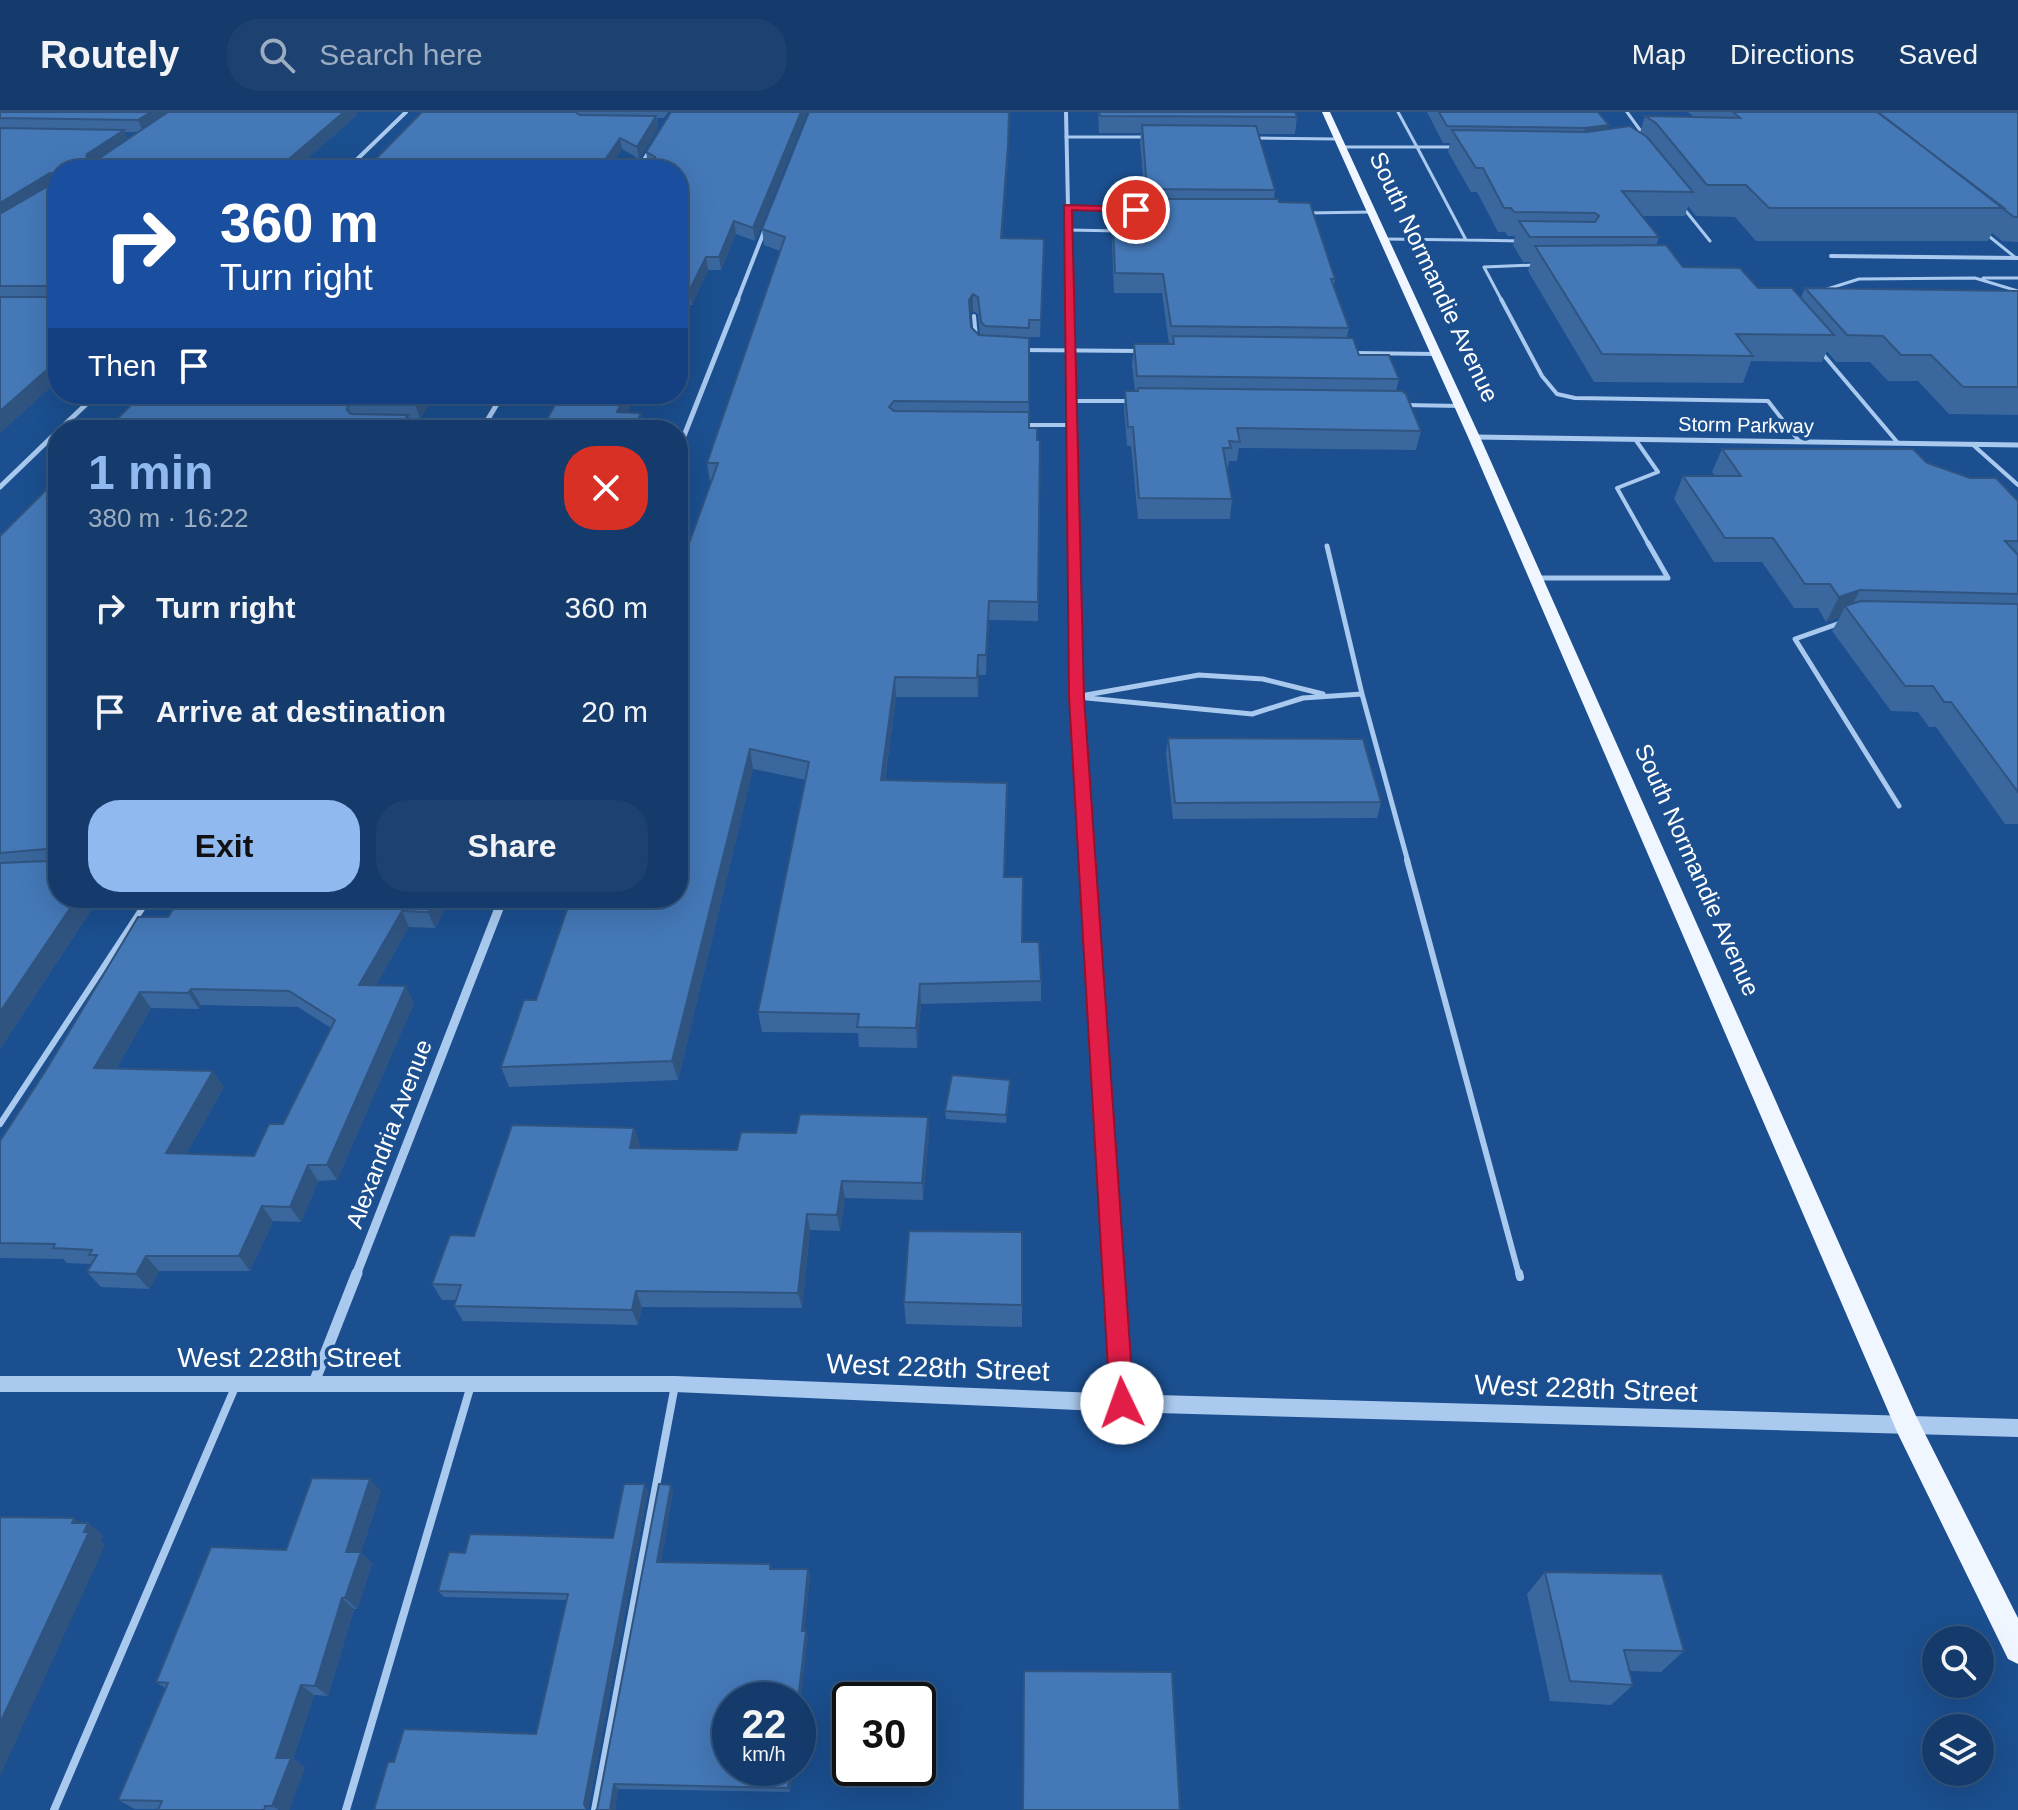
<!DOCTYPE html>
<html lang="en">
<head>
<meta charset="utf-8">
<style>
  :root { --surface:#143b6b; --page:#1d4271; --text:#f1f3f6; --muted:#9dadc1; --line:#33557e; --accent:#90b9f0 }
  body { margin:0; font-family:Helvetica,sans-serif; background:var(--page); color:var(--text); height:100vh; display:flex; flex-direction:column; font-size:30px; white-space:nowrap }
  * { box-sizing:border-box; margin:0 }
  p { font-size:26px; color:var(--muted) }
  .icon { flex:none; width:44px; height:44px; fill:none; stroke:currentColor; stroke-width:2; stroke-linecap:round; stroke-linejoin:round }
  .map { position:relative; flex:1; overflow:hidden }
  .drawer { position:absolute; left:48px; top:308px; width:640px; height:488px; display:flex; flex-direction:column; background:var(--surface); border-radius:32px; box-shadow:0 8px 32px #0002,0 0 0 2px var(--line) }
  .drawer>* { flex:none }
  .hud { position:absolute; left:48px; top:48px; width:640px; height:244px; border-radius:32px; box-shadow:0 8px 32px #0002,0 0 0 2px var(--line); background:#1a4fa0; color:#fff; overflow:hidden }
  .fabs { position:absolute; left:1922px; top:1514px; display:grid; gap:16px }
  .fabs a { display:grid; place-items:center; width:72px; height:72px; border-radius:50%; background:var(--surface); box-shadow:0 8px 32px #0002,0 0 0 2px var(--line); font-size:40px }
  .speed { position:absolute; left:712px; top:1570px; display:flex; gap:16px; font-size:40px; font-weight:700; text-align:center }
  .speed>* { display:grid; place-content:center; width:104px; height:104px; border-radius:50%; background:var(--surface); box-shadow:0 8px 32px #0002,0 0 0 2px var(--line); line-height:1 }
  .speed small { font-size:20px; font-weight:400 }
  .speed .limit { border:4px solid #111; border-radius:12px; background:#fff; color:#111 }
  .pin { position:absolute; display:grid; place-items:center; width:68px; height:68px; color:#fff; margin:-34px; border:4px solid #fff; border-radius:50%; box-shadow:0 2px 8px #0007 }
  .me { position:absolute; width:88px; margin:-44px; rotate:357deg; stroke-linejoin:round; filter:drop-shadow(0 0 6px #0008) }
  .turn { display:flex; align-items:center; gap:28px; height:168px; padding:0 40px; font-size:36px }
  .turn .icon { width:104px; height:104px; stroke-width:2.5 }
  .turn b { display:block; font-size:56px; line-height:68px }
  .then { display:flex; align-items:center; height:76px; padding:0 40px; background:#0003; gap:16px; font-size:30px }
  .round { display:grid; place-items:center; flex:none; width:84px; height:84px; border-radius:32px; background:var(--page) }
  .head { display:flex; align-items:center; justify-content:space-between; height:136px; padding:0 40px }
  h1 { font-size:48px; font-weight:600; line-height:60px; color:var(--accent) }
  .button { display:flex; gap:16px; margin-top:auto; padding:16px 40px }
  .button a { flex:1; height:92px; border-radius:32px; background:var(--accent); color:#111; font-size:32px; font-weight:600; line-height:92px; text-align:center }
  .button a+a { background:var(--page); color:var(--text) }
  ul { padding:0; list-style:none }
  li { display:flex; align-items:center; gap:24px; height:104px; padding:0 40px }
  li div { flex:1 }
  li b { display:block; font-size:30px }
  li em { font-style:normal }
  header { display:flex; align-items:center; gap:48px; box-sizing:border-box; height:112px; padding:0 40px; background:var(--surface); border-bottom:2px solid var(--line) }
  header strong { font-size:38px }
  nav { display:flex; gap:44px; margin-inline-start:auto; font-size:28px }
  .search { width:560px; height:72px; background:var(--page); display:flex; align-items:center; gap:20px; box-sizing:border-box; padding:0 28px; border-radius:32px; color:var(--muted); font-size:30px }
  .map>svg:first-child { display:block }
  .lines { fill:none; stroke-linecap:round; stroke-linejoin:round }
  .service-far4 { stroke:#a9c9ee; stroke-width:3 }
  .service-far3 { stroke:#a9c9ee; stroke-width:4 }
  .service-far2 { stroke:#a9c9ee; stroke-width:5 }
  .service-far1 { stroke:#a9c9ee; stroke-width:6 }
  .service { stroke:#a9c9ee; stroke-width:8 }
  .minor-far4 { stroke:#a9c9ee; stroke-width:4 }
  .minor-far3 { stroke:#a9c9ee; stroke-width:5 }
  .minor-far2 { stroke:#a9c9ee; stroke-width:7 }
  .minor-far1 { stroke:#a9c9ee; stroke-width:9 }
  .minor { stroke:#a9c9ee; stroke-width:11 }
  .tertiary { fill:#a9c9ee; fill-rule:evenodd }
  .primary { fill:#f0f6ff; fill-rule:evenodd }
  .wall { fill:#3a679d; fill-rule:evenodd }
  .shaded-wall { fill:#305480 }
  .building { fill:#4478b7; stroke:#305480; stroke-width:2; fill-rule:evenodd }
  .route { fill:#e11d48; stroke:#92132f; stroke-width:2 }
  .labels { text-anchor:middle; stroke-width:7; stroke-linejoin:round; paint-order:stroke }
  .far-street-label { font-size:20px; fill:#fff; stroke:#1b4f8f }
  .street-label { font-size:24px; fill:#fff; stroke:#1b4f8f }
  .near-street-label { font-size:28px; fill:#fff; stroke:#1b4f8f }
</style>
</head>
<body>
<header>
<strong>Routely</strong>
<div class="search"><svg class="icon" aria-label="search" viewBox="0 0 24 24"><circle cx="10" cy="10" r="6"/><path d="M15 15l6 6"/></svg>Search here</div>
<nav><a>Map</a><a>Directions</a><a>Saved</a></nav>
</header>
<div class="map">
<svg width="2018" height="1698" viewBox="0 0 2018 1698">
  <rect width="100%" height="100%" fill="#1b4f8f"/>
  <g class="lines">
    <path class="service-far4" d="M1398,0L1417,35H1454
      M1627,0L1640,18L1633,24
      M1066,25H1147
      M1254,26L1338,27
      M1342,35H1417L1466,128L1522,129
      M1681,93L1710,129
      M1067,95L1128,96L1156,102
      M1307,101L1372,100
      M1068,118L1120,119
      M1985,121L2016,146
      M1384,127L1466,128
      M1983,166H2018
      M1821,179L1859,167L1975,166L2018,179
      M1502,189L1484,155L1535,153"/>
    <path class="service-far3" d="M1501,187L1542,264L1557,282L1575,286L1768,289L1799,329
      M974,204L976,226
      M1020,238L1141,239
      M1821,240L1898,331
      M1352,241L1437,242
      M1071,289H1129
      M1404,293L1461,294
      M1023,313H1072
      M1635,327L1658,360L1617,376L1649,433
      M1972,332L2018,373"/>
    <path class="service-far2" d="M1327,434L1362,582
      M1537,466H1668L1648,431
      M1843,510L1795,527L1899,694
      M1086,583L1199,563L1263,567L1323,582
      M1077,585L1252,602L1303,586L1362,582L1408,750"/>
    <path class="service-far1" d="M1407,748L1519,1163
      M149,788L185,789
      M0,1012L149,786"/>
    <path class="service" d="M1519,1161L1520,1165
      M54,1698L236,1273
      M346,1698L471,1273
      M595,1698L675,1273"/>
    <path class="minor-far4" d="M1066,0L1070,189
      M346,58L406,0
      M638,58L650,38
      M1831,144L2018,146
      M737,189L767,112"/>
    <path class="minor-far3" d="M1070,187L1074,433
      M402,312L485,313
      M482,317L503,282
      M59,318L97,282
      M1474,325L2018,333
      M678,339L738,187
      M0,375L58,319"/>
    <path class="minor-far2" d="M1074,431L1077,585L1088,750"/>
    <path class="minor-far1" d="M1087,748L1114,1163
      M356,1163L503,786"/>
    <path class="minor" d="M1114,1161L1122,1290
      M313,1273L357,1161"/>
    <path class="tertiary" d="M0,1264H675L1122,1282L2018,1307V1325L1122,1300L675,1280H0Z"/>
    <path class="primary" d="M1322,0H1330L1480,325L1916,1304L2018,1506V1552L2008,1547L1898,1322L1468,325Z"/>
  </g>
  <path class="wall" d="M0,0L357,3L294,58H58V268L0,321ZM124,20H138L127,27Z
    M421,0H668L664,6H657L658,16L639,47L622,37L609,58H365Z
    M671,0H807L755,129L736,122L721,158H708L692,193H685L650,54L648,52L646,40Z
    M1010,0L1008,48L1002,126L1044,127L1040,225H1029L1028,226L1029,316L1038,490V509L989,508L986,563H979L978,585H896L885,668L1007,671L1005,765L1022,830L1041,869V889L921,892L917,936L859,935L858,921L762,920L758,900L806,668L753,657L678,968L509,975L501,955L536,888L678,786L711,369H710L707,351L780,139L764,133L762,117ZM973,199L978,202L980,223L971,215L970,203Z
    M1098,0H1295L1297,5L1295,22H1258L1275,78L1274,87L1279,90L1335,167L1334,175L1349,216L1347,225L1359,243L1399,267L1396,279L1421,319L1416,338L1239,336L1237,349H1229L1228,356H1226L1232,387L1230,407H1138L1131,334H1127L1124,298L1125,279H1135L1132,253L1134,232H1169L1162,181H1114L1112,133L1113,114H1151L1152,95H1146L1140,30L1141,21H1099Z
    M1427,0H1598L1607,17L1640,21L1645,4L1694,5L1688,0H2018V130L2002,129L1992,121L1988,129H1756L1735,105L1696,104L1688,94L1685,104H1642L1659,125L1656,134L1683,155L1801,186L1805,176L2018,179V303L1949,302L1918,269H1888L1870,250H1836L1827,239L1822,250L1751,249L1743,271L1594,270L1528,159L1531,150H1523L1513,133L1515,124H1508L1505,120H1498L1477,80H1471L1448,40L1450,31H1443Z
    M437,282L420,306L409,307L412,318H106Z
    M1722,337L1927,351L2018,389V712H2005L1936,615H1929L1918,600L1891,599L1832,519L1840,505L1826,510L1818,496H1794L1762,450H1714L1674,387L1683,364H1715L1712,360Z
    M58,366V786H99L0,937V424Z
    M1168,626L1381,690L1377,706L1173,707L1166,642Z
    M180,786H450L435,816L409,815L376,873L414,891L337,1068L318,1069L301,1110L273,1109L250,1159H159L149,1177L101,1175L87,1160L91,1152L67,1151L63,1147L0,1146V1029L168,805ZM201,893L298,895L331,916L283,1012L254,1044L186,1042L224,975L116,957L151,896L199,897Z
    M1010,976L1006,1011L946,1007L945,999Z
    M928,1005L929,1022L923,1088L845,1086L840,1119L810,1118L802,1196L642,1195L638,1213L463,1209L454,1194L456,1188H442L432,1172L474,1124L634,1016L640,1033L639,1036L737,1038L796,1021Z
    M1022,1120V1215L906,1212L904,1190Z
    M381,1379L361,1440L372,1452L357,1497H354L328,1584L314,1583L293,1647L305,1655L289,1698L135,1697L118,1688L165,1576L156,1570L286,1438Z
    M648,1379L588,1697L589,1698H374L394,1650L536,1622L566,1488L444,1485L438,1479L465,1441L613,1426Z
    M673,1379L661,1450L770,1452L772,1457H808L810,1463L804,1519H806L808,1525L730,1656H793L790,1680L618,1677L615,1698H595H597Z
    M1545,1460L1684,1539L1661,1560L1630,1559L1633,1573L1611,1593L1550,1589L1527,1482Z"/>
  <path class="shaded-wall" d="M151,0H172L143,20L138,8Z
    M344,0H356L357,3L294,58H276Z
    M801,0H807L755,129L753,116Z
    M1010,0L1008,48L1001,142V126Z
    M656,4L658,16L639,47L637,35Z
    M1609,13L1604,30L1581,34L1585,16Z
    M124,18L129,30L93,54L86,48L87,42Z
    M620,26L622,37L609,58H598Z
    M50,61L55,74L0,107V91Z
    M734,109L736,122L721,158L719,145Z
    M706,145L708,158L692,193L689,179Z
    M683,179L685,193L678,209V190Z
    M973,182V199L969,204V188Z
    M58,248V268L0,321V299Z
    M423,282H437L420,306L415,292Z
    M626,282H636L621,315L617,300Z
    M641,301L644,316L643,318H633Z
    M408,303L412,318H398Z
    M1860,478L1849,499L1845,494L1840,505L1826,510L1839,485Z
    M989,489V508L986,563V543Z
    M978,543L979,563L978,585L977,566Z
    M895,565L896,585L882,688L881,668Z
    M750,637L753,657L678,968L672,949Z
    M77,786H99L0,937V900Z
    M435,786H450L435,816L428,800Z
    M402,799L409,815L367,889L359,873Z
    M920,872L921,892L917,936L916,916Z
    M406,874L414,891L337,1068L327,1053Z
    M191,877L201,893L199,897L188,881Z
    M140,880L151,896L107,972L94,956Z
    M213,959L224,975L178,1056L166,1041Z
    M928,1005L929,1022L923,1088L922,1071Z
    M634,1016L640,1033L636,1053L630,1036Z
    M308,1053L318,1069L301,1110L290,1095Z
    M842,1069L845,1086L840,1119L837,1103Z
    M262,1094L273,1109L250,1159L239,1144Z
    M807,1102L810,1118L802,1196L798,1181Z
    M146,1144L159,1159L149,1177L136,1162Z
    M636,1179L642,1195L638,1213L632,1198Z
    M370,1367L381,1379L361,1440L372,1452L357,1497L345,1486L346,1440Z
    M645,1372L648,1379L588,1697L589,1698H587L584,1692Z
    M671,1373L673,1379L660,1456L657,1450Z
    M74,1406L86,1415L88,1411L104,1424L101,1429L105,1433L0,1664V1611Z
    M808,1457L810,1463L804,1525L802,1519Z
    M342,1486L354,1497L328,1584L315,1574Z
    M806,1519L808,1525L798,1612V1588Z
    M301,1573L314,1583L293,1647L305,1655L289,1698H279L272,1694L276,1646Z
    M790,1656H793L790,1680L788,1676Z
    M614,1672L618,1677L615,1698H610Z"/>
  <path class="building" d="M0,0H151L138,8L0,6Z
    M168,0H344L276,58H58V248L0,299V185H51L57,179L51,174H0V102L55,70L56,62L50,61L0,91V16L124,18L87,42L86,48L92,51Z
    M422,0H575L580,3L656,4L637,35L620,26L598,58H365Z
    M671,0H801L753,116L734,109L719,145H706L689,179H683L678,190V58H648L655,45L646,40Z
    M809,0H1009L1008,33L1001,126L1044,127L1041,208H1029V216L985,214L981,210L978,185L973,182L969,188L971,215L979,223L1029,226V290L894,289L889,295L894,299L1029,300V316H1037V328H1040L1038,490L989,489L986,543H978L977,566L895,565L881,668L1007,671L1004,765H1023L1022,830H1039L1041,869L920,872L916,916L857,915L859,902L758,900L809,650L750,637L672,949L501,955L524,888H536L571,786H678V462L718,351H707L785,125L762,117Z
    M1099,0H1295L1297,5L1100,4Z
    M1439,0H1598L1609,13L1585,16L1447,14Z
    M1733,0H1877L2004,96H1769L1746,73H1707L1656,11L1645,4L1740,6Z
    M1878,0H2018V105H2014Z
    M1142,13L1256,14L1275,78L1147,77Z
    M1630,14L1647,25L1693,80L1622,79L1659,125H1530L1519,109L1595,110L1599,104L1595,101L1514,100L1511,96H1504L1483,56H1476L1452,18L1587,20Z
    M1152,87H1278L1279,90L1310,91L1335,167H1331L1349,216L1171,214L1163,162L1115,161L1113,114H1151Z
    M1666,133L1683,155L1740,156L1758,176H1792L1834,223L1736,222L1753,244L1602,242L1535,134Z
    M1805,176L2018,179V275H1963L1931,243H1901L1883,224L1847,223Z
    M1173,224L1353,226L1359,243H1389L1399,267L1137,264L1134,232H1174Z
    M1138,276L1402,279L1406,282L1421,319L1237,316L1240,330L1229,329L1231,336H1223L1232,387L1139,386L1133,315H1128L1125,279H1138Z
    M142,282H423L415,292L348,293L347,298L351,302L408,303L398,318H106Z
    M561,282H626L617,300L641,301L633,318H541Z
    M1722,337H1913L1927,351L1970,366H1996L2018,389V429H2005L2018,443V482L1860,478L1839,485L1830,472H1805L1773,426H1725L1683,364H1741Z
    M58,366V786H77L0,900V751L47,749L53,743L46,737L0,741V424Z
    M1861,489L2018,492V680L1951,590H1944L1933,574H1905L1845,494Z
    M1168,626L1363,627L1381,690L1175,691Z
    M180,786H435L428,800L402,799L359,873L406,874L327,1053H308L290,1095L262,1094L239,1144H146L136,1162L87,1160L97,1143H89L92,1138L53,1136L55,1132L0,1131V1029L46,958L138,805H168ZM191,877L289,879L335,908L283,1012H269L254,1044L166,1041L213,959L94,956L140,880L188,881Z
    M952,963L1010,968L1006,1003L945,999Z
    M800,1002L928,1005L922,1071L842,1069L837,1103L807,1102L798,1181L636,1179L632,1198L454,1194L461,1173L432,1172L450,1123L474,1124L512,1013L634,1016L630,1036L737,1038L741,1020L796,1021Z
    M909,1119L1022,1120V1193L904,1190Z
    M312,1366L370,1367L346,1440H361L345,1486H342L315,1574L301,1573L276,1646H291L272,1694H265L264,1698H158L162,1689L118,1688L168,1571L156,1570L211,1435L286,1438Z
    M624,1372H645L584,1692L587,1698H374L388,1650H394L404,1617L536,1622L568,1482L438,1479L449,1440L465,1441L470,1422L613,1426Z
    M659,1372L671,1373L657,1450L770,1452V1457H808L802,1519H806L798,1588H730V1656H790L788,1676L614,1672L610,1698H595H597Z
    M0,1405L74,1406L72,1411H88L84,1420H89L0,1611Z
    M1545,1460L1662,1462L1684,1539L1624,1538L1633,1573L1570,1569Z
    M1024,1559L1172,1560L1180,1698H1023Z"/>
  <path class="route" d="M1064,93L1136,95L1141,98L1136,100L1072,98L1084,585L1134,1291L1131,1299L1122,1302L1114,1299L1110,1291L1069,585Z"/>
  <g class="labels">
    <g class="far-street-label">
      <text transform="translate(1746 313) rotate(1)" y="7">Storm Parkway</text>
    </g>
    <g class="street-label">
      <text transform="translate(1434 165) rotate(65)" y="8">South Normandie Avenue</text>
      <text transform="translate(1697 758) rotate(66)" y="8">South Normandie Avenue</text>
      <text transform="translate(389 1022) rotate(-69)" y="8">Alexandria Avenue</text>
    </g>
    <g class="near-street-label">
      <text x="289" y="1255">West 228th Street</text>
      <text transform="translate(938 1255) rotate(2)" y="10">West 228th Street</text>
      <text transform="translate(1586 1276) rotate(2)" y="10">West 228th Street</text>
    </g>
  </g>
</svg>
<div class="fabs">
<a><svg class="icon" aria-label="search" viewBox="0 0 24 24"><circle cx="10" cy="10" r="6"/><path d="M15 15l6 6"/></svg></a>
<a><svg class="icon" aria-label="layers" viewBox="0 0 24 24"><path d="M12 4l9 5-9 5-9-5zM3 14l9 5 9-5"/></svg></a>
</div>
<div class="speed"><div>22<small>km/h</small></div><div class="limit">30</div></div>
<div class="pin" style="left:1136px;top:98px;background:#d93025"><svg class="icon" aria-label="arrive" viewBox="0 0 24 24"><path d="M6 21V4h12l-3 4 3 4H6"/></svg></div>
<svg class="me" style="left:1122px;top:1291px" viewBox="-20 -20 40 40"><circle r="19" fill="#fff"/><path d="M0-13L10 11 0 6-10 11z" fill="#e11d48"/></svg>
<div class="hud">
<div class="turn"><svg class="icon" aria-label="right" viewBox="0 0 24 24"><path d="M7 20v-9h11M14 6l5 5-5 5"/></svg><div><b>360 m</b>Turn right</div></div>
<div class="then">Then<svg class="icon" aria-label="arrive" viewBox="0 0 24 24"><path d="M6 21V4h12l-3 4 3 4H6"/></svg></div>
</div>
<section class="drawer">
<div class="head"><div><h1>1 min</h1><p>380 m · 16:22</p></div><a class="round" style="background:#d93025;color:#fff"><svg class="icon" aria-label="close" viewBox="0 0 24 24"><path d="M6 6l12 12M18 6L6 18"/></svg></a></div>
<ul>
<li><svg class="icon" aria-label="right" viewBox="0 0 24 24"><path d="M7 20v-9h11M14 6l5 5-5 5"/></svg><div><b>Turn right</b></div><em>360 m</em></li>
<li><svg class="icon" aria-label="arrive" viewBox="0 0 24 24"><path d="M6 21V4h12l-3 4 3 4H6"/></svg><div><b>Arrive at destination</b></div><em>20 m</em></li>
</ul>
<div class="button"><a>Exit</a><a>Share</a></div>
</section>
</div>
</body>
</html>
